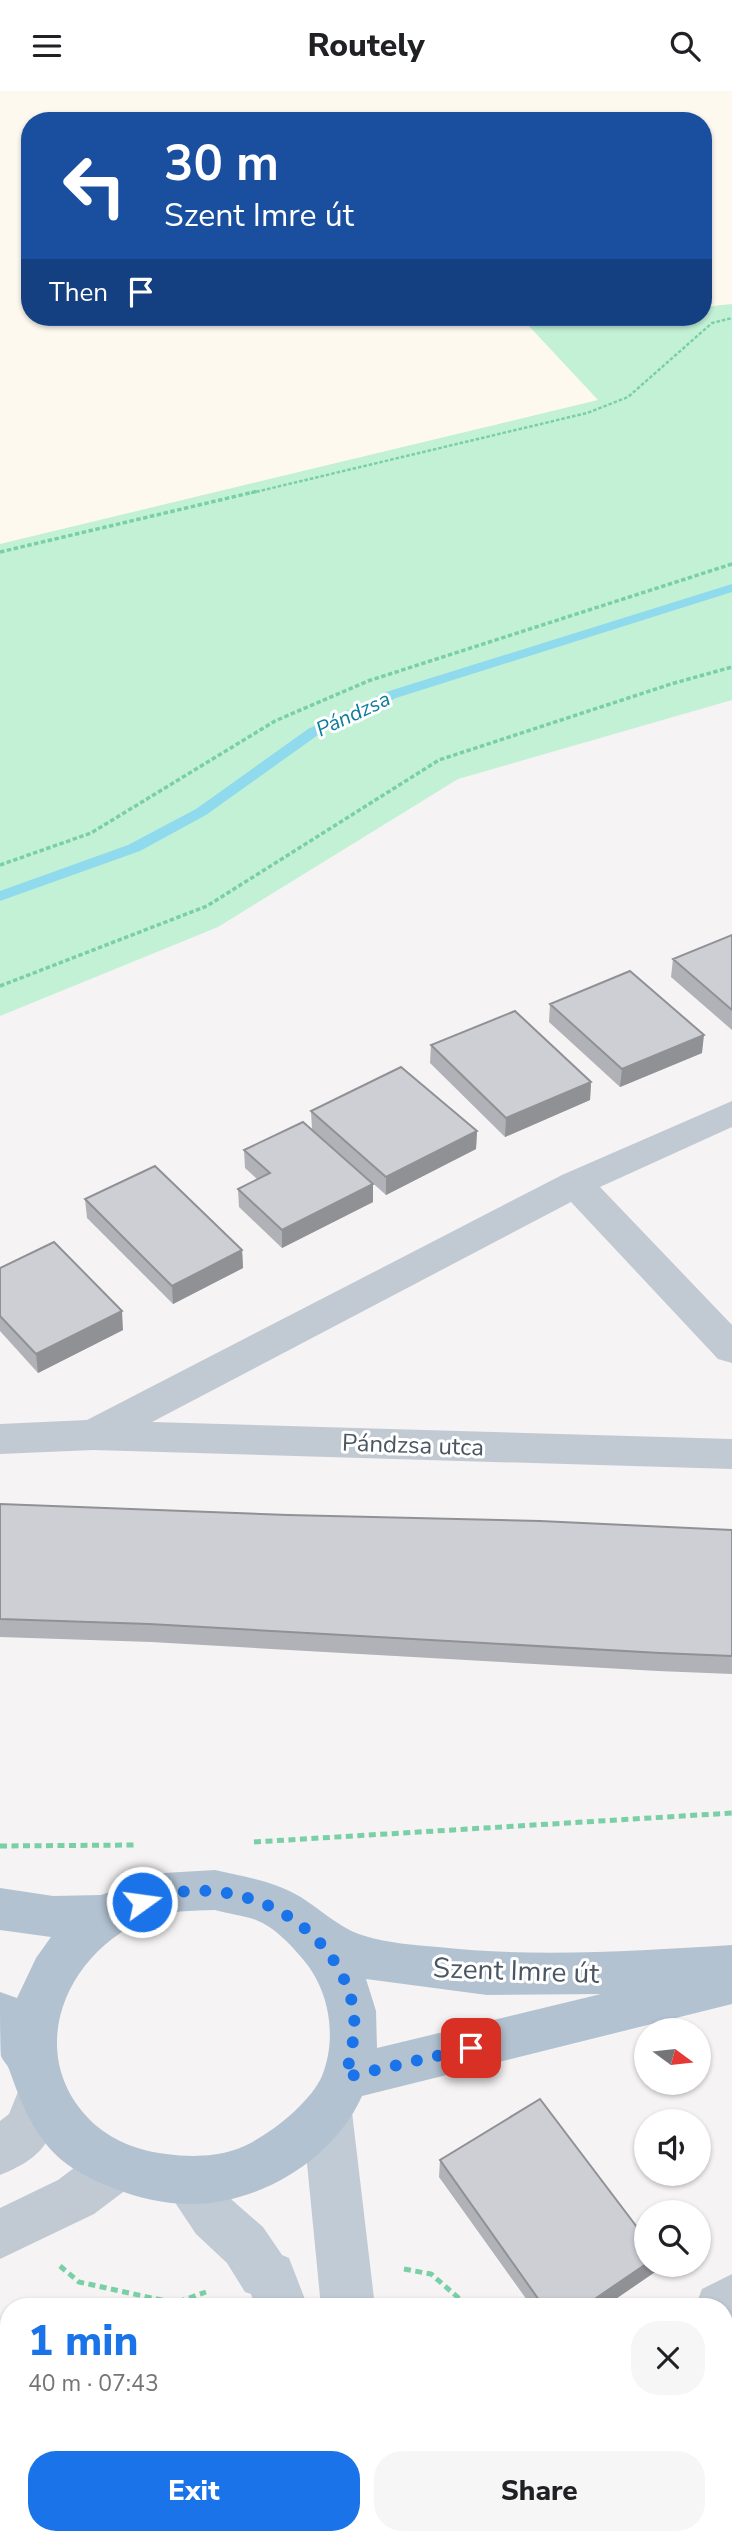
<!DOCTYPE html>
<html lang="en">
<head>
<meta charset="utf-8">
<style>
  :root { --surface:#fff; --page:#f6f6f6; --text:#202124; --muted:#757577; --accent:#1a73e8 }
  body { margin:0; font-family:"Nunito Sans",sans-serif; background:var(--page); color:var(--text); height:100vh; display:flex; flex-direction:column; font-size:26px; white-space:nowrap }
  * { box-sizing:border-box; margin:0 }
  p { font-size:23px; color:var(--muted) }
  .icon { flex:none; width:38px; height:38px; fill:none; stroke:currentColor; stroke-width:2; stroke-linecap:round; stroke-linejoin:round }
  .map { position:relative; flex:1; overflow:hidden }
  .panel { position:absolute; left:0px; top:2207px; width:733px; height:247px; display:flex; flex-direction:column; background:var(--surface); border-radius:28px 28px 0 0; box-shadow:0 2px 5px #0004 }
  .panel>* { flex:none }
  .top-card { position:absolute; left:21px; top:21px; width:691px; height:214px; border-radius:28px; box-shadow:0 2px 5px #0004; background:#1a4fa0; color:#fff; overflow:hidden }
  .needle { width:46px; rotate:105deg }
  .buttons { position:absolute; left:634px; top:1927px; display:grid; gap:14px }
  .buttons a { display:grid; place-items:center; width:77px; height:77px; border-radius:50%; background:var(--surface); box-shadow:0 2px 5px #0004; font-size:35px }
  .pin { position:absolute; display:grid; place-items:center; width:60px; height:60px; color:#fff; margin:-30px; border-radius:14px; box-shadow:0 4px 10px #0006 }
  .me { position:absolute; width:77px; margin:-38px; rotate:76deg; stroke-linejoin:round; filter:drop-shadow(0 0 5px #0008) }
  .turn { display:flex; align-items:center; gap:24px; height:147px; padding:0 28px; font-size:32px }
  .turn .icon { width:91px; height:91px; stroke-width:2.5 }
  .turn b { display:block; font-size:49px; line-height:60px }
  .then { display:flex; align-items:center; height:66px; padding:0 28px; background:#0003; gap:14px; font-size:26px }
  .round { display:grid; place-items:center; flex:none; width:74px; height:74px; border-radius:28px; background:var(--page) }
  .headline { display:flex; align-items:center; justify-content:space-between; height:119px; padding:0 28px }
  h1 { font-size:42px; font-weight:800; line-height:52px; color:var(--accent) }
  .action { display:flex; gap:14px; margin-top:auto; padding:14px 28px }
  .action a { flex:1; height:80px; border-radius:28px; background:var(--accent); color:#fff; font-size:28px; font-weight:800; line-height:80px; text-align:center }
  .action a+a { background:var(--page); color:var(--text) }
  header { display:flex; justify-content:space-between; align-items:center; height:91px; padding:0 28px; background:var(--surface); font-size:32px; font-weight:800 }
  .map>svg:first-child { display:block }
  .commercial { fill:#fdf9ef }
  .green { fill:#c3f1d5 }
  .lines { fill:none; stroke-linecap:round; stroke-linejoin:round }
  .stream { fill:#90daee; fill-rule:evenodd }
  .path-far2 { stroke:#7ad0a6; stroke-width:2.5; stroke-dasharray:3.5 2; stroke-linecap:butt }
  .path-far1 { stroke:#7ad0a6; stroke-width:3.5; stroke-dasharray:4.5 2.5; stroke-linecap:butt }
  .path { stroke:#7ad0a6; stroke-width:5; stroke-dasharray:7 4.5; stroke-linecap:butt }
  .street { fill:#c1cad2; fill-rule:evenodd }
  .secondary { fill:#c1cbd6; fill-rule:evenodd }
  .primary { fill:#b3c2d1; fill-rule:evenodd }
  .wall { fill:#b0b2b7 }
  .shaded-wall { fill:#909195 }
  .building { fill:#cdcfd5; stroke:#909195; stroke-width:2 }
  .route { stroke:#1a73e8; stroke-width:12; stroke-dasharray:0 21.6 }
  .labels { text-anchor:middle; stroke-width:6; stroke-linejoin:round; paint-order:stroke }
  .far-water-label { font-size:21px; font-style:italic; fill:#0c7c9b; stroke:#fff }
  .street-label { font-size:24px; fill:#4a5661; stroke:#fff }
  .near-street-label { font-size:28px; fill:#4a5661; stroke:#fff }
</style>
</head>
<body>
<header><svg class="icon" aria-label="menu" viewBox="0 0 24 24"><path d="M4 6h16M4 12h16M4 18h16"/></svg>Routely<svg class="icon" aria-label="search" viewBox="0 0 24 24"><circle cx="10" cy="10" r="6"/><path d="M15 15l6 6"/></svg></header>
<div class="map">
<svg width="732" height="2453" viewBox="0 0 732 2453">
  <rect width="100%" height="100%" fill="#f5f3f3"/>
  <path class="commercial" d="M0,0H732V213L704,216V30H30V226H604L529,234L599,309L0,453Z"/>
  <path class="green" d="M732,213V609L458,688L218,836L0,925V453L598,309L528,234L604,226H704V216Z"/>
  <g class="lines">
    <path class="stream" d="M732,493V501L396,607L318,644L206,724L140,760L0,810V800L128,754L196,718L308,638L386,601Z"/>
    <path class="path-far2" d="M251,402L587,322L628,306L712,232L732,227"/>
    <path class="path-far1" d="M0,461L258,400
      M0,774L91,742L275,630L368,590L732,473
      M0,895L207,815L439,669L671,593L732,576"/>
    <path class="path" d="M254,1751L732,1722
      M0,1755L137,1754
      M60,2175L79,2191L175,2212L206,2201
      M404,2178L431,2183L469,2216
      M235,2453L236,2445"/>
    <path class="street" d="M732,1010V1036L600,1096L732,1234V1272L718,1268L571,1111L152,1331L732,1348V1378L93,1359L0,1363V1333L87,1329L562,1084Z
      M42,1979L60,1986L67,2002C51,2047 48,2065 0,2084V2030L9,2023L24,1986Z
      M117,2051L135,2058L143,2075L135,2092L94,2123L0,2168V2117L58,2089L99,2058Z
      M732,2183V2238L724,2241V2216H695L702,2198Z"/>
    <path class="secondary" d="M327,1998L345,2005L352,2021L375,2216H321L302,2021L309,2005Z
      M190,2066L208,2073L232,2109L263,2136L282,2164L289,2167L308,2216H255L251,2203L245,2201L227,2172L196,2143L172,2107L164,2090L172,2073Z
      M292,2445H348L346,2453H290Z"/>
    <path class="primary" d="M215,1779C242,1785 272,1790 297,1804C319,1816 339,1838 365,1845C388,1852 414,1854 438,1856C536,1867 635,1860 732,1854V1913L362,2005C334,2068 260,2113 191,2113C164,2113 138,2107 113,2097C93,2089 69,2078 54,2062C31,2038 20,2009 9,1978C7,1973 3,1970 1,1965C0,1952 0,1917 0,1901L17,1907L36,1867L51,1846L0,1839V1797L53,1805L101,1804L164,1782ZM215,1819C228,1823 243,1824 256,1829C274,1836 289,1852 301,1866C329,1897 338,1945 322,1985C310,2013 263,2050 234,2059C213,2066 188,2066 166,2063C139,2060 110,2049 90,2029C23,1961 66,1861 147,1828C169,1819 192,1820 215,1819ZM366,1888L487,1904L601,1903L377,1957L376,1920Z"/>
  </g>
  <path class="wall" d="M732,844V939L671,886L673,868Z
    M550,913L702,962L620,996L549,931Z
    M431,954L591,991L590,1009L505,1046L430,972Z
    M311,1020L477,1040L476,1058L386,1104L312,1038Z
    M244,1059L373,1111L282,1157L239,1116L238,1098L257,1088L245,1077Z
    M85,1108L242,1159L243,1177L173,1213L87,1127Z
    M0,1177L123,1239L38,1282L0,1240Z
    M0,1413L288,1424L732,1439V1583L658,1580L151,1551L0,1546Z
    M440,2069L655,2181L604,2216H532L439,2086Z"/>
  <path class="shaded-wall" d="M704,944L702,962L620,996L622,978Z
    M591,991L590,1009L505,1046L506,1027Z
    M477,1040L476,1058L386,1104V1086Z
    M373,1093V1111L282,1157V1139Z
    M242,1159L243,1177L173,1213L172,1195Z
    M122,1220L123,1239L38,1282L36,1263Z
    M646,2173L657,2174L655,2181L604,2216H583Z
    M121,2445H133L129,2453H117Z"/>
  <path class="building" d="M732,844V919L673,868Z
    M630,880L704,944L622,978L550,913Z
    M515,920L591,991L506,1027L431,954Z
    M401,976L477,1040L386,1086L311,1020Z
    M303,1031L373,1093L282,1139L238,1098L270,1082L244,1059Z
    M155,1075L242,1159L172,1195L85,1108Z
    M54,1151L122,1220L36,1263L0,1225V1177Z
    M0,1413L288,1424L540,1430L732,1439V1565L660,1562L149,1533L0,1528Z
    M540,2008L646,2148V2173L583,2216H544L440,2069Z
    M0,2344L9,2348V2445H121L117,2453H0Z
    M724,2394L732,2402V2453H657L666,2445H724Z"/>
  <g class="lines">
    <path class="route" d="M142,1811C224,1777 330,1823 352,1911C358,1936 351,1961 346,1986L471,1957"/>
  </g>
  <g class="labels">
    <g class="far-water-label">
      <text transform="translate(353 623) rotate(-25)" y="7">Pándzsa</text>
    </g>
    <g class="street-label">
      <text transform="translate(413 1354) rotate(2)" y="8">Pándzsa utca</text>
    </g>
    <g class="near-street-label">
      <text transform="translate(516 1879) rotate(2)" y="10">Szent Imre út</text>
    </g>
  </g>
</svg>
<div class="buttons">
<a><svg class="needle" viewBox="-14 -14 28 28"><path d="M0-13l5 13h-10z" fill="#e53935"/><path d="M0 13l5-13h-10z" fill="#757577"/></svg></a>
<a><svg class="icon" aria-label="sound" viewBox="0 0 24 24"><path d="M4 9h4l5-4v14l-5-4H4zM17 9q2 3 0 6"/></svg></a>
<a><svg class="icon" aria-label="search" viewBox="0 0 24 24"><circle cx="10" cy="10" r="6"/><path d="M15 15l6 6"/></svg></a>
</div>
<div class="pin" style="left:471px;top:1957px;background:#d93025"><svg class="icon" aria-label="arrive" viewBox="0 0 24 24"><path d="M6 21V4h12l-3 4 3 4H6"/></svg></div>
<svg class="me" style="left:142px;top:1811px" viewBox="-20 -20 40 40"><circle r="17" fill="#1a73e8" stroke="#fff" stroke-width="3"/><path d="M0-11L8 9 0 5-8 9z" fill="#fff"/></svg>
<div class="top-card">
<div class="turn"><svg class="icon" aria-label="left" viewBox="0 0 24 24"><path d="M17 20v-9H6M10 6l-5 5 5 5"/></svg><div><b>30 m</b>Szent Imre út</div></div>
<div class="then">Then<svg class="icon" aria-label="arrive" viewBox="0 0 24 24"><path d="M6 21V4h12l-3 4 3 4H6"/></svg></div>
</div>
<section class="panel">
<div class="headline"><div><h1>1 min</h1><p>40 m · 07:43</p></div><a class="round"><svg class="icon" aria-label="close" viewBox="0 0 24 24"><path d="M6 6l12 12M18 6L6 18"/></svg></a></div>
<div class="action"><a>Exit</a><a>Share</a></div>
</section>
</div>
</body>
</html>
